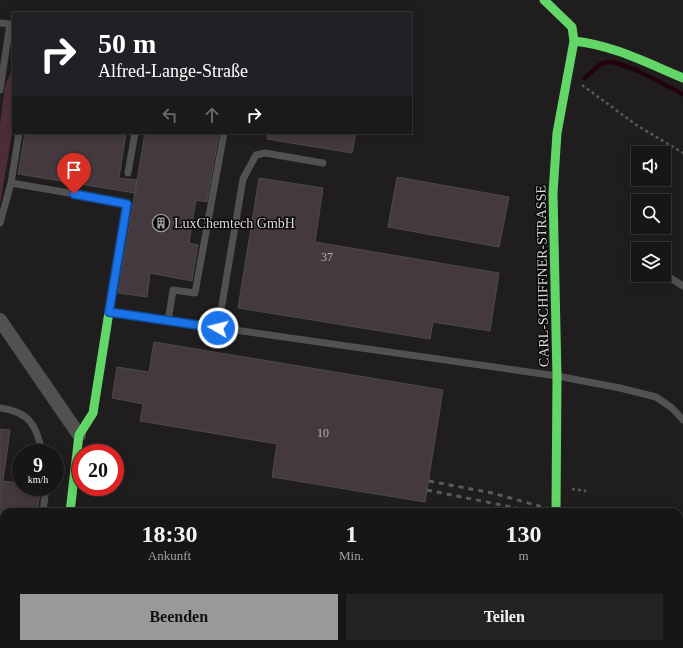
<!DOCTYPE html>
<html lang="de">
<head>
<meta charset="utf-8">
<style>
  :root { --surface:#171616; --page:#242323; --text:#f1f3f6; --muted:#9e9fa1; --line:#363535; --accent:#9b9899 }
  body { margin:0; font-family:"Times New Roman",serif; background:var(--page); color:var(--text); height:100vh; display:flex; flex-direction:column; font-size:15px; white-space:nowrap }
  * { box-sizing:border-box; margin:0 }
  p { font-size:13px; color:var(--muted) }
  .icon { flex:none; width:22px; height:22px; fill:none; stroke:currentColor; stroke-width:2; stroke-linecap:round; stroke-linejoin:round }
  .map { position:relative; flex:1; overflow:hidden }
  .sheet { position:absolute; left:0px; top:508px; width:683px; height:140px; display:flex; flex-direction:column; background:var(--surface); border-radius:12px 12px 0 0; box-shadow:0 2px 10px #0003,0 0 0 1px var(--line) }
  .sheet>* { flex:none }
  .top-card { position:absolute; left:12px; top:12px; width:400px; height:122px; border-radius:0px; box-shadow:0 2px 10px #0003,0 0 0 1px var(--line); background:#202124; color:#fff; overflow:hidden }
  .controls { position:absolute; left:631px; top:146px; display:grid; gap:8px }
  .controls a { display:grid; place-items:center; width:40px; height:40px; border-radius:0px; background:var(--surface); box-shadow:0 2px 10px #0003,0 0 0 1px var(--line); font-size:20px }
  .speed { position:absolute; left:12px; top:444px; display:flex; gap:8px; font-size:20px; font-weight:700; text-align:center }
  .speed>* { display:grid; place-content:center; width:52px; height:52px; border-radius:50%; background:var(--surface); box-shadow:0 2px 10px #0003,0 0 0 1px var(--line); line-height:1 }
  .speed small { font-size:10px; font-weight:400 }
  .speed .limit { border:6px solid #d22; background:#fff; color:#111 }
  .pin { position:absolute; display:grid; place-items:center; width:34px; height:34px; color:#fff; margin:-41px -17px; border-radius:50% 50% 50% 0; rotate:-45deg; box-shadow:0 0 4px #0007 }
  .pin .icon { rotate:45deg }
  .me { position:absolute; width:44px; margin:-22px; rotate:278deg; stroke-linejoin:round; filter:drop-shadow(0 0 3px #0008) }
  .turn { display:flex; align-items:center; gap:14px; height:84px; padding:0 20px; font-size:18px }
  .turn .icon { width:52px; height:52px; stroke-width:2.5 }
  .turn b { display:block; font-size:28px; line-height:34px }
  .lanes { display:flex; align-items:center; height:38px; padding:0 20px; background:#0003; justify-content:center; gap:20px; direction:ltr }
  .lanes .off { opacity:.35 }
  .eta { display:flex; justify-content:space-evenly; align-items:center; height:68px; text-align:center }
  .eta b { font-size:24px; font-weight:600; line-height:28px }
  .action { display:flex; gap:8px; margin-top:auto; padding:8px 20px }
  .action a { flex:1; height:46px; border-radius:0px; background:var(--accent); color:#111; font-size:16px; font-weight:600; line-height:46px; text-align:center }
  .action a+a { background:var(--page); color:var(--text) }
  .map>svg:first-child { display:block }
  .green { fill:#4d2e37 }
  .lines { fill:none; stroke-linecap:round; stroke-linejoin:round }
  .stream { stroke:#22030d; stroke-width:4.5 }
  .building { fill:#43393e; stroke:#4c4a4b }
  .path { stroke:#595858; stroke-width:2.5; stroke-dasharray:3 3; stroke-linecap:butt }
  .lane { stroke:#515151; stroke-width:7 }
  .street { stroke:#515151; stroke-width:14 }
  .fast { stroke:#63d668; stroke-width:9 }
  .rail { stroke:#5b5a5a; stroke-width:3; stroke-dasharray:5 5; stroke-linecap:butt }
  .route-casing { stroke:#114b97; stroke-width:10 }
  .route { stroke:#1a73e8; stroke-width:7 }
  .labels { text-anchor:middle; stroke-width:3; stroke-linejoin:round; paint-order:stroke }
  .number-label { font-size:12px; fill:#b7b2b4 }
  .poi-label { font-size:14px; fill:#dedadb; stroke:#090707; text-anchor:start }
  .street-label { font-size:14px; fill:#dedadb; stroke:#090707 }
</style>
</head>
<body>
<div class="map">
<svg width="683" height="648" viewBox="0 0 683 648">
  <rect width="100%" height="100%" fill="#1f1d1e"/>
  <path class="green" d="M13,68V127L0,204V125L5,86Z"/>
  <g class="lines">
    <path class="stream" d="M585,78C592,72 598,63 608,62C624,61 666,86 683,94"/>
  </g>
  <path class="building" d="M25,133H126L119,178L137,180L135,193L18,174Z
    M145,133H219L207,202L196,200L189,243L198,245L192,281L150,273L147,297L118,293Z
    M268,133H356L352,153L267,139Z
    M397,177L509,197L499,247L388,227Z
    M259,178L323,188L315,242L499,273L490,331L433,322L430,339L238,308Z
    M154,342L443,390L425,502L272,477L277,444L140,421L143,404L112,398L117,367L149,372Z
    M0,429L10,430L3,481L21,483V487H41L37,512H4V559H0Z
    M0,643L27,648H0Z
    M284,644H353L352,648H310Z
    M557,644H602L601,648H556Z
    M615,644H650L649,648H614Z"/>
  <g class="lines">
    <path class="path" d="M582,85L635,124L683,153
      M572,489L586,491"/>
    <path class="lane" d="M0,23L10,24L0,90
      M128,173L135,133
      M11,183L19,133
      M0,223L11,183L127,203L109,312L557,376L620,388L656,397L672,408L683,420
      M664,274L683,286
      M168,321L173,290L195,293L224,133
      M218,328L243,179L256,155L265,153L323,163
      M0,408C30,412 37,426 42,453
      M43,512L46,487
      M95,644L120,648"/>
    <path class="street" d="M0,320L79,435
      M0,628L4,629"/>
    <path class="fast" d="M544,0L572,27L574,41L557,133L553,193L557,376L556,512
      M574,41C613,45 647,63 683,78
      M70,512L79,435L93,413L109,312
      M537,648L538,644"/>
    <path class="rail" d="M429,481L492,493L561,512
      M427,490L536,512
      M679,564L683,566"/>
  </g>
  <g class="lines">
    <defs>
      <path id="route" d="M74,194L127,204L109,312L218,328"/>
    </defs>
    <use href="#route" class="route-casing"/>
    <use href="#route" class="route"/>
  </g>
  <defs>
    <symbol id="building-ring" viewBox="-11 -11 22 22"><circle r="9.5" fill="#090707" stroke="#9b9899" stroke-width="1.5"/><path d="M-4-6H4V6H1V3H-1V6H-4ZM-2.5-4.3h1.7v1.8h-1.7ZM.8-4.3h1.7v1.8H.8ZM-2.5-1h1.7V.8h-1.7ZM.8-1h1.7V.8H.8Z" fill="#9b9899"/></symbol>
  </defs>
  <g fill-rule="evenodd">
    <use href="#building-ring" x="151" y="213" width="20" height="20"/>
  </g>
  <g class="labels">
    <g class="number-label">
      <text x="327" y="261">37</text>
      <text x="323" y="437">10</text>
    </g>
    <g class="poi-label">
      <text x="174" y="228">LuxChemtech GmbH</text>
    </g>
    <g class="street-label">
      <text transform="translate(542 276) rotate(-91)" y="5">CARL-SCHIFFNER-STRASSE</text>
    </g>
  </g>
</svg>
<div class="controls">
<a><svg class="icon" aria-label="sound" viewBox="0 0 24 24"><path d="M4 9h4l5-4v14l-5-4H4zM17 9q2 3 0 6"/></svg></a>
<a><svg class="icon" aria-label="search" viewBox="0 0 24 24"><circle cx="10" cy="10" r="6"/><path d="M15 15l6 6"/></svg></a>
<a><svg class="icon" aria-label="layers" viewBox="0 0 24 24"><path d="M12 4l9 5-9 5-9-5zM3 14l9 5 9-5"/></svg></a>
</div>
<div class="speed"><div>9<small>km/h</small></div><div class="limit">20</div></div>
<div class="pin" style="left:74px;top:194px;background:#d93025"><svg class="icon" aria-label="arrive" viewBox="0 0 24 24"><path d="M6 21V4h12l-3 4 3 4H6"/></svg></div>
<svg class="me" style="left:218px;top:328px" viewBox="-20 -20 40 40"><circle r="17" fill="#1a73e8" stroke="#fff" stroke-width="3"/><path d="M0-11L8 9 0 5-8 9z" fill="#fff"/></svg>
<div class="top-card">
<div class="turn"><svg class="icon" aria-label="right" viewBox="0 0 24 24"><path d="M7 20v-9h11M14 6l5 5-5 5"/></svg><div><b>50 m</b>Alfred-Lange-Straße</div></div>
<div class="lanes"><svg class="icon off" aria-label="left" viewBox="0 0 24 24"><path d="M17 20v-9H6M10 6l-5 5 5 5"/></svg><svg class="icon off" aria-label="ahead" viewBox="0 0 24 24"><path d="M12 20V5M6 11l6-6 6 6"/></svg><svg class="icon" aria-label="right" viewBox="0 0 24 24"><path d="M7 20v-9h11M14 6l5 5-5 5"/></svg></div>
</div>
<section class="sheet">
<div class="eta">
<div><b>18:30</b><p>Ankunft</p></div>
<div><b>1</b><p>Min.</p></div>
<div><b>130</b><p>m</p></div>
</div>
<div class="action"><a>Beenden</a><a>Teilen</a></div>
</section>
</div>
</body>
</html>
